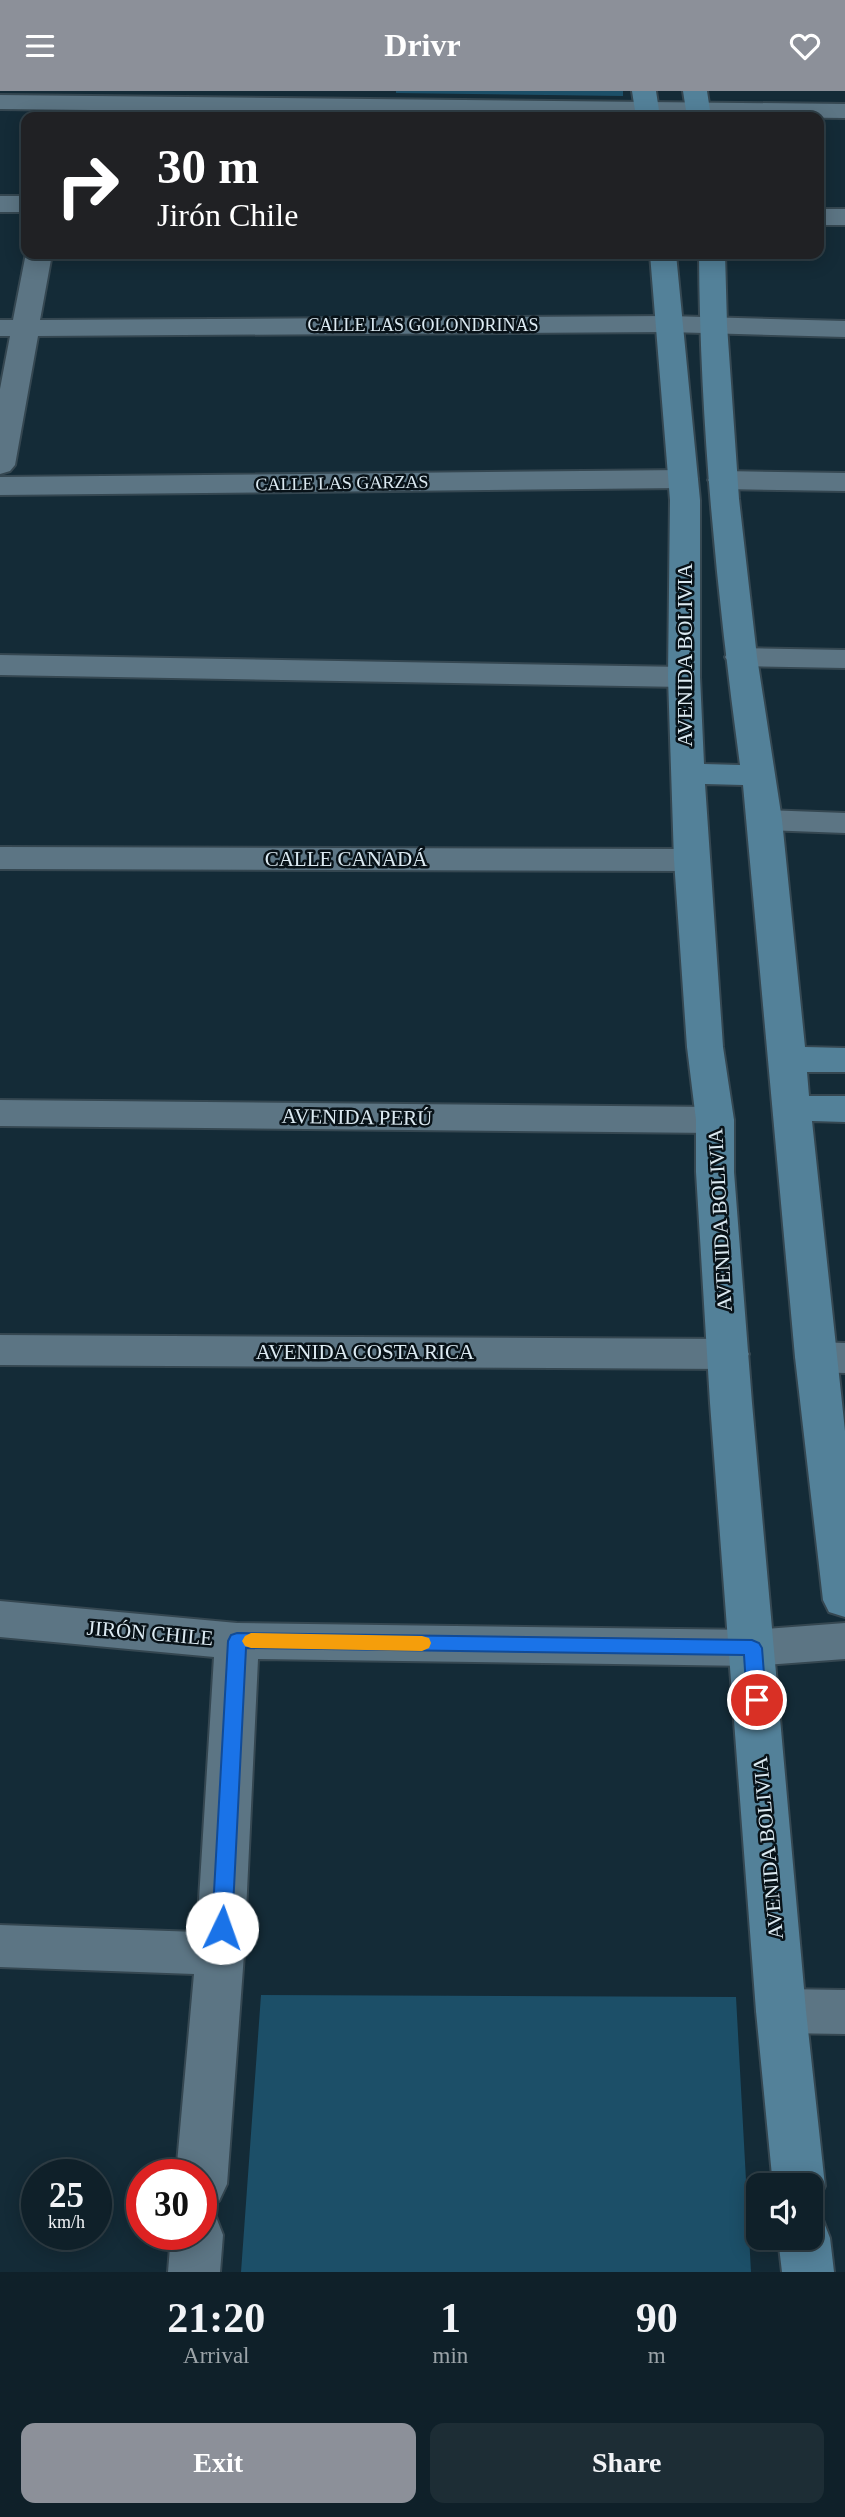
<!DOCTYPE html>
<html lang="en">
<head>
<meta charset="utf-8">
<style>
  :root { --surface:#0f2029; --page:#1d2d35; --text:#f1f3f6; --muted:#9ba3a8; --line:#2f3e46; --accent:#8c9099 }
  body { margin:0; font-family:Georgia,serif; background:var(--page); color:var(--text); height:100vh; display:flex; flex-direction:column; font-size:26px; white-space:nowrap }
  * { box-sizing:border-box; margin:0 }
  p { font-size:23px; color:var(--muted) }
  .icon { flex:none; width:38px; height:38px; fill:none; stroke:currentColor; stroke-width:2; stroke-linecap:round; stroke-linejoin:round }
  .map { position:relative; height:2181px; overflow:hidden }
  .drawer { display:flex; flex-direction:column; background:var(--surface); flex:1 }
  .drawer>* { flex:none }
  .hud { position:absolute; left:21px; top:21px; width:803px; height:147px; border-radius:14px; box-shadow:0 4px 18px #0003,0 0 0 2px var(--line); background:#202124; color:#fff; overflow:hidden }
  .controls { position:absolute; left:746px; top:2082px; display:grid; gap:14px }
  .controls a { display:grid; place-items:center; width:77px; height:77px; border-radius:14px; background:var(--surface); box-shadow:0 4px 18px #0003,0 0 0 2px var(--line); font-size:35px }
  .speed { position:absolute; left:21px; top:2068px; display:flex; gap:14px; font-size:35px; font-weight:700; text-align:center }
  .speed>* { display:grid; place-content:center; width:91px; height:91px; border-radius:50%; background:var(--surface); box-shadow:0 4px 18px #0003,0 0 0 2px var(--line); line-height:1 }
  .speed small { font-size:18px; font-weight:400 }
  .speed .limit { border:10px solid #d22; background:#fff; color:#111 }
  .pin { position:absolute; display:grid; place-items:center; width:60px; height:60px; color:#fff; margin:-30px; border:4px solid #fff; border-radius:50%; box-shadow:0 2px 7px #0007 }
  .me { position:absolute; width:77px; margin:-38px; rotate:3deg; stroke-linejoin:round; filter:drop-shadow(0 0 5px #0008) }
  .turn { display:flex; align-items:center; gap:24px; height:147px; padding:0 21px; font-size:32px }
  .turn .icon { width:91px; height:91px; stroke-width:2.5 }
  .turn b { display:block; font-size:49px; line-height:60px }
  .eta { display:flex; justify-content:space-evenly; align-items:center; height:119px; text-align:center }
  .eta b { font-size:42px; font-weight:800; line-height:49px }
  .button { display:flex; gap:14px; margin-top:auto; padding:14px 21px }
  .button a { flex:1; height:80px; border-radius:14px; background:var(--accent); color:#fff; font-size:28px; font-weight:800; line-height:80px; text-align:center }
  .button a+a { background:var(--page); color:var(--text) }
  header { display:flex; justify-content:space-between; align-items:center; height:91px; padding:0 21px; background:var(--accent); color:#fff; font-size:32px; font-weight:800 }
  .map>svg:first-child { display:block }
  .green { fill:#1c4f68 }
  .lines { fill:none; stroke-linecap:round; stroke-linejoin:round }
  .minor-casing { stroke:#354751; stroke-width:4 }
  .secondary-casing { stroke:#354751; stroke-width:4 }
  .minor { fill:#5c7584; fill-rule:evenodd }
  .secondary { fill:#538199; fill-rule:evenodd }
  .route { fill:#1a73e8; stroke:#114b97; stroke-width:2 }
  .slow { fill:#f59e0b }
  .labels { text-anchor:middle; stroke-width:5; stroke-linejoin:round; paint-order:stroke }
  .far-street-label { font-size:18px; fill:#dceaf2; stroke:#081218 }
  .street-label { font-size:21px; fill:#dceaf2; stroke:#081218 }
</style>
</head>
<body>
<header><svg class="icon" aria-label="menu" viewBox="0 0 24 24"><path d="M4 6h16M4 12h16M4 18h16"/></svg>Drivr<svg class="icon" aria-label="heart" viewBox="0 0 24 24"><path d="M12 20l-8-8c-3-5 5-10 8-4 3-6 11-1 8 4z"/></svg></header>
<div class="map">
<svg width="845" height="2181" viewBox="0 0 845 2181">
  <rect width="100%" height="100%" fill="#142b37"/>
  <path class="green" d="M396,0H623V5L396,2Z
    M261,1904L736,1906L751,2181H241Z"/>
  <g class="lines">
    <defs>
      <path id="minor" d="M0,4L845,13V27L0,18Z
        M0,105H26V121H0Z
        M819,118H845V134H819Z
        M26,162L52,163L40,229L669,225L845,230V246L669,241L38,245L15,374L10,380L0,383V298L10,245H0V229H13Z
        M683,379L693,382L698,388L693,394L683,397L0,404V386Z
        M723,380L845,382V400L723,398L713,395L708,389L713,383Z
        M741,557L845,559V577L741,575L730,573L725,566L730,559Z
        M0,564L684,576L695,579L700,586L695,593L684,596L0,584Z
        M765,719L845,722V742L765,739L753,736L748,729L753,722Z
        M0,756L691,758L703,762L708,769L703,776L691,780L0,778Z
        M0,1009L715,1016L728,1020L734,1029L728,1038L715,1042L0,1035Z
        M0,1244L729,1248L743,1252L749,1263L743,1274L729,1278L0,1274Z
        M815,1251L845,1252V1282L815,1281L801,1277L795,1266L801,1255Z
        M0,1510L237,1532L753,1539L845,1532V1568L753,1575L258,1568L244,1863L227,2093L219,2110L201,2117V2084H176L194,1883L0,1876V1834L197,1841L214,1566L0,1546Z
        M781,1898L845,1899V1943L781,1942L764,1936L756,1920L764,1904Z
        M201,2121L216,2126L223,2144L220,2181H168L171,2144H201Z"/>
      <path id="secondary" d="M632,0H656L660,26H636Z
        M683,0H707L711,26H687Z
        M650,163H676L700,409V586L704,673L740,674C717,504 700,334 699,163H725L727,234L739,408L757,566L782,729L805,956L845,957V981H807L809,1005H845V1031L812,1030L845,1340V1526L829,1521L823,1509L795,1266L743,694L705,693L723,956L734,1029V1081L752,1312L806,1920L825,2095L817,2112L810,2115V2095H773L756,1920L710,1312L696,1081V1029L687,956L674,769L668,586L670,409Z
        M810,2125L823,2129L830,2147L834,2181H782L778,2147H810Z"/>
    </defs>
    <use href="#minor" class="minor-casing"/>
    <use href="#secondary" class="secondary-casing"/>
    <use href="#minor" class="minor"/>
    <use href="#secondary" class="secondary"/>
  </g>
  <path class="route" d="M237,1542L752,1549L759,1552L762,1557L766,1609L763,1614L757,1616L750,1614L747,1609L744,1564L246,1557L232,1837L229,1843L222,1846L214,1843L212,1837L228,1550L231,1544Z"/>
  <path class="slow" d="M251,1542L422,1545L429,1547L431,1552L429,1557L422,1560L251,1557L245,1555L242,1550L245,1545Z"/>
  <g class="labels">
    <g class="far-street-label">
      <text x="423" y="240">CALLE LAS GOLONDRINAS</text>
      <text transform="translate(342 392) rotate(-1)" y="6">CALLE LAS GARZAS</text>
    </g>
    <g class="street-label">
      <text transform="translate(685 564) rotate(-90)" y="7">AVENIDA BOLIVIA</text>
      <text x="346" y="775">CALLE CANADÁ</text>
      <text transform="translate(357 1026) rotate(1)" y="7">AVENIDA PERÚ</text>
      <text transform="translate(720 1129) rotate(-93)" y="7">AVENIDA BOLIVIA</text>
      <text x="365" y="1268">AVENIDA COSTA RICA</text>
      <text transform="translate(150 1542) rotate(5)" y="7">JIRÓN CHILE</text>
      <text transform="translate(768 1757) rotate(-95)" y="7">AVENIDA BOLIVIA</text>
    </g>
  </g>
</svg>
<div class="controls">
<a><svg class="icon" aria-label="sound" viewBox="0 0 24 24"><path d="M4 9h4l5-4v14l-5-4H4zM17 9q2 3 0 6"/></svg></a>
</div>
<div class="speed"><div>25<small>km/h</small></div><div class="limit">30</div></div>
<div class="pin" style="left:757px;top:1609px;background:#d93025"><svg class="icon" aria-label="arrive" viewBox="0 0 24 24"><path d="M6 21V4h12l-3 4 3 4H6"/></svg></div>
<svg class="me" style="left:222px;top:1837px" viewBox="-20 -20 40 40"><circle r="19" fill="#fff"/><path d="M0-13L10 11 0 6-10 11z" fill="#1a73e8"/></svg>
<div class="hud">
<div class="turn"><svg class="icon" aria-label="right" viewBox="0 0 24 24"><path d="M7 20v-9h11M14 6l5 5-5 5"/></svg><div><b>30 m</b>Jirón Chile</div></div>
</div>
</div>
<section class="drawer">
<div class="eta">
<div><b>21:20</b><p>Arrival</p></div>
<div><b>1</b><p>min</p></div>
<div><b>90</b><p>m</p></div>
</div>
<div class="button"><a>Exit</a><a>Share</a></div>
</section>
</body>
</html>
